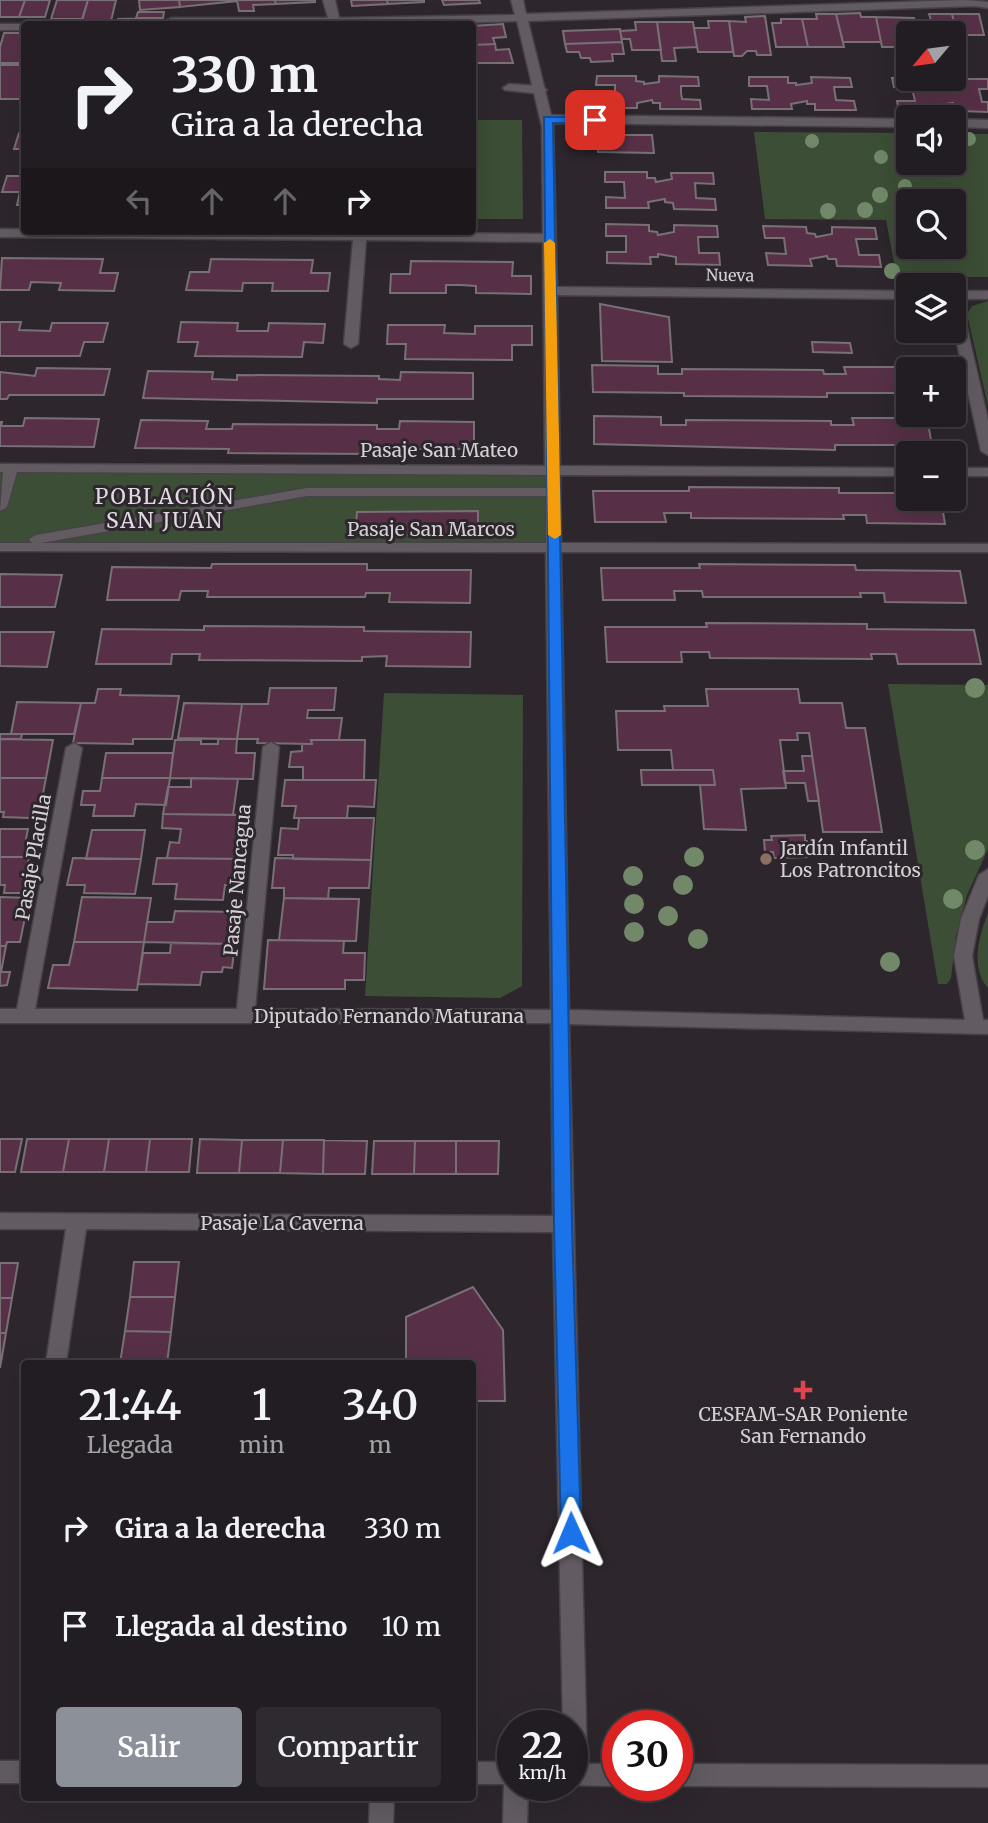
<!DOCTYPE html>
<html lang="es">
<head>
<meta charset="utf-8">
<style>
  :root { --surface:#221d22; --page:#2e2a2f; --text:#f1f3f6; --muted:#a2a2a5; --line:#3f3b40; --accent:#8c9099 }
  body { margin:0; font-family:Merriweather,serif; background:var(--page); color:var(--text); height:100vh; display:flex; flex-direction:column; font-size:26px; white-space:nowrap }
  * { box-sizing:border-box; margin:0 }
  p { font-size:23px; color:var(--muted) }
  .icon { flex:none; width:38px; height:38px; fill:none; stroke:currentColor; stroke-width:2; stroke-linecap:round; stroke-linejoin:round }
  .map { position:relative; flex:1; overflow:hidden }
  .side { position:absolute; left:21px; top:1360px; width:455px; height:441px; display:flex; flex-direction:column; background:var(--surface); border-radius:7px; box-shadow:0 7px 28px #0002,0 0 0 2px var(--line) }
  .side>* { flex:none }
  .top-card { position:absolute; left:21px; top:21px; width:455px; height:214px; border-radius:7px; box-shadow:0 7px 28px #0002,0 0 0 2px var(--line); background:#221d22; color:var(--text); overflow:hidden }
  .needle { width:46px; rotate:241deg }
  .tools { position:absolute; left:896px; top:21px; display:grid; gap:14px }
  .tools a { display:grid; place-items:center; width:70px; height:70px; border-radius:7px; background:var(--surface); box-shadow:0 7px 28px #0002,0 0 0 2px var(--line); font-size:35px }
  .speed { position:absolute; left:497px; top:1710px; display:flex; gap:14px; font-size:35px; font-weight:700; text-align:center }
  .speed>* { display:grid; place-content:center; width:91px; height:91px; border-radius:50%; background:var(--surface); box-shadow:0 7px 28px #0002,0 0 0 2px var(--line); line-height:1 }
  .speed small { font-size:18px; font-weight:400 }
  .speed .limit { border:10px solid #d22; background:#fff; color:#111 }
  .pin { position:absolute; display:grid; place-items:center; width:60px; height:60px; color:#fff; margin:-30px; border-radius:14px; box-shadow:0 4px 10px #0006 }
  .me { position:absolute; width:77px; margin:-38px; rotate:359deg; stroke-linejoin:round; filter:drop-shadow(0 0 5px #0008) }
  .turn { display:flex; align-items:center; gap:24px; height:147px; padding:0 35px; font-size:32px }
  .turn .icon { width:91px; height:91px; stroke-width:2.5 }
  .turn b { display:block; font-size:49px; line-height:60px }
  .lanes { display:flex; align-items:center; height:66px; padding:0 35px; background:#0003; justify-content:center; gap:35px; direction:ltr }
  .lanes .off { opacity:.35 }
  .eta { display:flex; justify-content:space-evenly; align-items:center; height:119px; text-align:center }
  .eta b { font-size:42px; font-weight:600; line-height:49px }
  .action { display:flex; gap:14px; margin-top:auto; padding:14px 35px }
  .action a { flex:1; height:80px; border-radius:7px; background:var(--accent); color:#fff; font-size:28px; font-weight:600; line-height:80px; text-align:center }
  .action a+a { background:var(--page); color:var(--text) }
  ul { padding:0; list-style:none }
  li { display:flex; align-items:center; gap:21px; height:98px; padding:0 35px }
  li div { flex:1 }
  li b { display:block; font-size:26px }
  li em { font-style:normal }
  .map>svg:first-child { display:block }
  .green { fill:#3c4e35; fill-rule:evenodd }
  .building { fill:#573047; stroke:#787074; stroke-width:2 }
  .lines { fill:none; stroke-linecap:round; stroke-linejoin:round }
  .lane-casing { stroke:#474247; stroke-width:3 }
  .street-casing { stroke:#474247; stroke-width:3 }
  .lane { fill:#625c62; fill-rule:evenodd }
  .street { fill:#625c62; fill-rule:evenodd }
  .tree { fill:#718869 }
  .route { fill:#1a73e8; stroke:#114b97; stroke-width:2 }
  .slow { fill:#f59e0b }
  .education-dot { fill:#8d6e63; stroke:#2d272d; stroke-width:2.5 }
  .health-dot { fill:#e0444e; stroke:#2d272d; stroke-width:2.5 }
  .labels { text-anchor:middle; stroke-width:6; stroke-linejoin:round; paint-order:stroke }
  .far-street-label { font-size:16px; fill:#d4d1d4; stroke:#2d272d }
  .street-label { font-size:19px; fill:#d4d1d4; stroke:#2d272d }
  .poi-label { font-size:19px; fill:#d4d1d4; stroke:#2d272d; text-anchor:start }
  .neighbourhood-label { font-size:21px; letter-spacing:2px; fill:#e1dae2; stroke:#2d272d }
</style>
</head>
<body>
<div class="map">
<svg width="988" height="1823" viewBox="0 0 988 1823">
  <rect width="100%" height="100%" fill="#2d272d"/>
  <path class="green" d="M473,120H522L523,219H473Z
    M754,132L908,133V163H954V134H988V277H897L886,220L765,219ZM908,201H954V247H908Z
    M988,301V406L967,314L972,306Z
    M0,468L553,470L555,548L0,547Z
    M888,684L988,685V849L967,895L956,935L951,978L947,984H938Z
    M384,693L523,695L522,986L500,998L365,996Z
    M988,913V988C970,968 979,936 988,913Z"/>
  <path class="building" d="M0,0H25L19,17H0Z
    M25,0H50L45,17H19Z
    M57,0H88L82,19H51Z
    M88,0H116L111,21H82Z
    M139,0H179L180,7L140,10Z
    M179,0H237V1L180,7Z
    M275,0L276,4L253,5L254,11H239L237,0Z
    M275,0H315V2L276,4Z
    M351,0H387L388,4L352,6Z
    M387,0H424V2L388,4Z
    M442,0H479L480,3L444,5Z
    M138,12H164L163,18H136Z
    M860,13L861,17H876L881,42H843L836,14Z
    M816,14H836L844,47H808L802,19H817Z
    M929,14H952L958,38H954V33H924L920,20H931Z
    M952,14H979L984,35H957Z
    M765,16L771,55H757L756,51H747L742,56H734L729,21L746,22L745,17Z
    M876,17L914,18L918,33H908V47H882Z
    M163,18L161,24H116L118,19Z
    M781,19H802L808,47H776L772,23H781Z
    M708,21H729L733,52H698L694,28H709Z
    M635,22H657L661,50H632L630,39H622L620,31L636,30Z
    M657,22H693L697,47L674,48L676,61H662Z
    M503,24L506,37L493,38L495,44L472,45V26Z
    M620,29L622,42L565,44L563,31Z
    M4,33H24L23,63H0V47Z
    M622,42L624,54H612L613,61L591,62L590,58H581L579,52H567L565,44Z
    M495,44L496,50L509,49L513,63H472V45Z
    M0,65H24V99H0Z
    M597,76H636V81L644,82V84L659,82V76L698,77L699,86H681V93L682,99L700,100L701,109H660V103H653L652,100L637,103V108H597V98L615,99V85H596Z
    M749,77H788V83H796V85L812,83L811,77L850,78L852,87H834L835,94L836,100L854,101L856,110H815V104H807V101L791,104L792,109H752L751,99L769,100L767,86H749Z
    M892,78L932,79L933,84L949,87V84H956L955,79H988V89H979L982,102H988V112L962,111L961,106H953V103L938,105L939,111H899L897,101H915L912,88L894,87Z
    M19,133H24V149H14Z
    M597,135H652L654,153L598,152Z
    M605,172H647V178H655L656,182L672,179L671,173H713L714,184L695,183L696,198L715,199L716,210L674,209L673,203L665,202V199L648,202L649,208H606V197L625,198L624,182H605Z
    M7,176H24V205H17L20,192H2Z
    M606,224L649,225V231L657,232L658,235L674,232V225L717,226L718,237H698L699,253H719L720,265L676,264V257L658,254V257H650L651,264L607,263V252H626V236H606Z
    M763,226L806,227L807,233L815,234L816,237L832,234V227L875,228L877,239H856L859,255H879L881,267L837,266L836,259H828L827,256L810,259L812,266L768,265L766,253L786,254L784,238H765Z
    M2,258L103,259L100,273H118L114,291L59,290L61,283L31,282L29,290H0Z
    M211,259L313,260L311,273H330L328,291H272L273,283H243L242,291L186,290L190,272H209Z
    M411,261L513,262L512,276H531V294L476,293V286L461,285H446V293H390L391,274H410Z
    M600,304L669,317L672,362L602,361Z
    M0,322H21L19,330L50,331L52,323H108L103,342H84L80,356H0Z
    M181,322L238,323L237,331H268L269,323L325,324L323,343L304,342L302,357L195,356L198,342H178Z
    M388,325H445L444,333L475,334V326H532V345H512V360L405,359L406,344H387Z
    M812,342L850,343L852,353L813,352Z
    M592,365L658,366V374H682V369L823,370L824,374H846L844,367H916L917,369H908V393H827V397L684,396V393L593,392Z
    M37,368L110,369L104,395H9L7,399H0V372L35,376Z
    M148,371L213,372L212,379L237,380V375L379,376V379L400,380L401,372L473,373V399H377V403L143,398Z
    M594,416L661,417V425H686V420L831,421V425H854L852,418H927L932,445H835V450L594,444Z
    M25,418L99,419L94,447L0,446V422H2L1,426H23Z
    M141,420L208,421L206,429H232L233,424L377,425V429H399L400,421L474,422V449H376L375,454L228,453L229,449L135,448Z
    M689,487L839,488V493H908V499H941L945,524L867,523L866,515H843L844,519L691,518V513H664L666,522H595L593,491H689Z
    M478,511V535H355L357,512Z
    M212,564H367V570H471L470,603L389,602L390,593H366L365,597H207L208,591H181L179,600H107L112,567L211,568Z
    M699,564L855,565L856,570L960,571L966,603L885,602L884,593H860L861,597H703L702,591H674L675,600H603L601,568H700Z
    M0,574L62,575L55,607H0Z
    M706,623L867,624V629L974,630L981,664H898L896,654H871L872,659L710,658L709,652H681L682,662H607L605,627H707Z
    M204,626L364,627V631L471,632L470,667L386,666L387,656L362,657V661L199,660L200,654H172L171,664H96L102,629L204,630Z
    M0,632H54L47,667L0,666Z
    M270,688H336L334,710H308L307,718H342L339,740H311L312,744L257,743L258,739H237L242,704H268Z
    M98,689H121L120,695L179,696L172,739H133V744L73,743L81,703H95Z
    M706,689H798L800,703H842L846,728H865L882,832H823L809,733H797L798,740H780L786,788L741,789L746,830L704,829L700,785H715L713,770H673L671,750H618L616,711H665L664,706H708Z
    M17,702L81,703L74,734H11Z
    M184,703L242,704L237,739L178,738Z
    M0,734H22L21,739H0Z
    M0,739L53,740L46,778H0Z
    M218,739H237L236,753H255L253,779L170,778L175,740H201V744H218Z
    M311,740H365L364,780H303V767H289L291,752L302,751V744H312Z
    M106,753H173L170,778H102Z
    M802,756H812L819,801H808L805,783H785L783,771H804Z
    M641,770H713L715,785H642Z
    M0,778H46L41,804H33L30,818L3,817L4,812H0Z
    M102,778H170L166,805L136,804L134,816H93L95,805H81L83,791H100Z
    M191,778L238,779L233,815L163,814L168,787H191Z
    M285,780H376L374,807L348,806L347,818H294L296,806H282Z
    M163,814L247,815L242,859L167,858L170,842L179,843L181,829L162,828Z
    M299,818H374L371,860L293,859V855H278L281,828L298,829Z
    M0,829H28L25,844H32L29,857H0Z
    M92,830H145L141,859H86Z
    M805,835V841H813L815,851H808V857L774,858L773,852H765L764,840H772L771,836Z
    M0,857H29L22,893H4L5,885H0Z
    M73,858L141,859L135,894L84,893L85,885H67Z
    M157,858L242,859L239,885H225L223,900L175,899L177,884H153Z
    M275,858L371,860L369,888H329L328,899L284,898V888H272Z
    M0,897L29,898L20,942H7L6,946H0Z
    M82,897L151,898L144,942H74Z
    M284,898L359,899L356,941L279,940Z
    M175,911L239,912L235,944L144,942L147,922H173Z
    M268,940L344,941L343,953H365L364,980H345V989H264Z
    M74,942H144L137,990L48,988L53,965H69Z
    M171,943L235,944L232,968L223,967L222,972H202L200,985L138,984L143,953H170Z
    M0,946H6L1,972H10L7,985L0,986Z
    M0,1139H22L15,1172H0Z
    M27,1139H69L63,1172H21Z
    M69,1139H109L104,1172H63Z
    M109,1139H150L146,1172H104Z
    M150,1139H192L189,1172H146Z
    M200,1139L242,1140L239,1173H197Z
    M242,1140H283L280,1173H239Z
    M283,1140H324L323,1174L280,1173Z
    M324,1140L367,1141L365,1174H323Z
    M374,1141H415L414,1174H372Z
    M415,1141H456V1174H414Z
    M456,1141H499L498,1174H456Z
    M134,1262H179L175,1297H130Z
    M0,1263H18L12,1298H0Z
    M473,1287L503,1330L505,1401H472V1363H406V1317Z
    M130,1297H175L171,1332L125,1331Z
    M0,1298H12L6,1333H0Z
    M125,1331L171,1332L167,1363H120Z
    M0,1333H6L0,1368Z"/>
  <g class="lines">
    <defs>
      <path id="lane" d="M509,84L541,86L547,90L541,94L505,90L503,88Z
        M513,1775V1785H528L527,1823H503L504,1785L508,1777Z"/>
      <path id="street" d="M323,0H335L339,18L515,15L511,0H523L526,14L965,0L988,2V8L975,6L528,21L551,115L908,119V127L553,123L557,287L908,291V299L557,295L560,466L908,468V476L560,475L561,543L988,544V552H561L569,1010L965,1020L954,956L961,919L979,875L988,869V896L979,919L972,956L983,1020H988V1034L569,1024L587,1764H618V1785H621L618,1786L569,1785H572V1726H563L553,1232L86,1229L66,1363H46L66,1229H0V1213L553,1216L551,1023H0V1009H17L66,748L74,743L82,748L35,1009H237L263,747L271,742L279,747L255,1009L551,1010L546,552L0,551V543H32L29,539L36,535L307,488H546V475L17,472L7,507L0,511L3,472H0V464L545,466L543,242L366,240L358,344L351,348L344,344L353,240L0,237V229L543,234L542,127L517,21L423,24H171L165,21L171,18H328ZM307,496H546V543H41Z
        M0,24H28H24V30H0Z
        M954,119L988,120V128L954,127Z
        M954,291H988V299H958L961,302L988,420V455L981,451L954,330Z
        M954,468H988V476H954Z
        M0,1761H24V1783H0Z
        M472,1762H513V1784H472Z
        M677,1764L988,1765V1787L677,1786L674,1785H677Z
        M370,1797H394L393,1823H369Z"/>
    </defs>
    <use href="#lane" class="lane-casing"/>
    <use href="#street" class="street-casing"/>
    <use href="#lane" class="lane"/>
    <use href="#street" class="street"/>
  </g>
  <g class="tree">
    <circle cx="969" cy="139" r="7"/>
    <circle cx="812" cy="141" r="7"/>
    <circle cx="881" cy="157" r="7"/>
    <circle cx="905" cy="186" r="7"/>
    <circle cx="880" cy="195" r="8"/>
    <circle cx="865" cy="210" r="8"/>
    <circle cx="828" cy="211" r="8"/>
    <circle cx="892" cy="271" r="8"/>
    <circle cx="975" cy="688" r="10"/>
    <circle cx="975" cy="850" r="10"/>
    <circle cx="694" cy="857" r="10"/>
    <circle cx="633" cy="876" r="10"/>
    <circle cx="683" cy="885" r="10"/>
    <circle cx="953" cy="899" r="10"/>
    <circle cx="634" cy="904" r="10"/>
    <circle cx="668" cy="916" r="10"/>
    <circle cx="634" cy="932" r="10"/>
    <circle cx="698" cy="939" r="10"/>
    <circle cx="890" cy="962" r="10"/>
  </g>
  <path class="route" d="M544,117H595L601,120L595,123H553L572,1224L581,1533L578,1539L571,1541L564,1539L561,1533L554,1224Z"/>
  <path class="slow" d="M550,239L555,243L561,535L555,539L548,535L544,243Z"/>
  <circle class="education-dot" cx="766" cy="859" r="7"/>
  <path class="health-dot" d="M799.5 1379.5h7v7h7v7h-7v7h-7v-7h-7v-7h7z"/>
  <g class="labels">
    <g class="far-street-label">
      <text transform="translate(730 275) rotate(1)" y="6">Nueva</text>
    </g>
    <g class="street-label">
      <text x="439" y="457">Pasaje San Mateo</text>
      <text x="431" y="536">Pasaje San Marcos</text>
      <text transform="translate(33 857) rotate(-80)" y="7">Pasaje Placilla</text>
      <text transform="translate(237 880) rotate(-85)" y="7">Pasaje Nancagua</text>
      <text x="389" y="1023">Diputado Fernando Maturana</text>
      <text x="282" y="1230">Pasaje La Caverna</text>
    </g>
    <g class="poi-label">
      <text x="780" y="855">Jardín Infantil<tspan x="780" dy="22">Los Patroncitos</tspan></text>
      <text x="803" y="1421" text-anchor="middle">CESFAM-SAR Poniente<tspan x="803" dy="22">San Fernando</tspan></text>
    </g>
    <g class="neighbourhood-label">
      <text x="165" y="504">POBLACIÓN<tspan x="165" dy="24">SAN JUAN</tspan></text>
    </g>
  </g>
</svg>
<div class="tools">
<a><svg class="needle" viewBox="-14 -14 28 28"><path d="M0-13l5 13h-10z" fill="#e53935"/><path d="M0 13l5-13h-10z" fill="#a2a2a5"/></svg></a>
<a><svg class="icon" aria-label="sound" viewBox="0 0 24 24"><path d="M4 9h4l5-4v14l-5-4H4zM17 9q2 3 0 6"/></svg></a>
<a><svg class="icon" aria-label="search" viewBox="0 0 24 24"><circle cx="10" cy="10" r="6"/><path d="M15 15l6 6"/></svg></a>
<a><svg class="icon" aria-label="layers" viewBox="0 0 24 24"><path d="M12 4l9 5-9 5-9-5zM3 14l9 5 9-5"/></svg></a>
<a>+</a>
<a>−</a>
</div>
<div class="speed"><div>22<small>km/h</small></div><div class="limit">30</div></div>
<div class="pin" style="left:595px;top:120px;background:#d93025"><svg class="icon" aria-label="arrive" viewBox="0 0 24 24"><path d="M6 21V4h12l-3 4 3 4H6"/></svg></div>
<svg class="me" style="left:571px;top:1533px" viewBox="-20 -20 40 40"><path d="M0-17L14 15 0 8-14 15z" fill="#1a73e8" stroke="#fff" stroke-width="4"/></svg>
<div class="top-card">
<div class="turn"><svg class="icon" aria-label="right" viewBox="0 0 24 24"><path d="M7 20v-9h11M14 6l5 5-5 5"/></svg><div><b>330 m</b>Gira a la derecha</div></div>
<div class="lanes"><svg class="icon off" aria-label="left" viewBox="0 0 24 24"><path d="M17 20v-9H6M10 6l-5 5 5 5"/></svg><svg class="icon off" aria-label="ahead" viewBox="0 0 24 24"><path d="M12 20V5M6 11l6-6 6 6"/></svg><svg class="icon off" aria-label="ahead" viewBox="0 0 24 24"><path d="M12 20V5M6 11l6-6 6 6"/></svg><svg class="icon" aria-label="right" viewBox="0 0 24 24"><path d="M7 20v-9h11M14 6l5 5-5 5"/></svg></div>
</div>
<section class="side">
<div class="eta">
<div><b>21:44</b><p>Llegada</p></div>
<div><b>1</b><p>min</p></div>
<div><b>340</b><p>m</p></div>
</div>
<ul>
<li><svg class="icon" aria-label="right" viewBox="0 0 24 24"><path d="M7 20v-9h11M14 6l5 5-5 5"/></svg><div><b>Gira a la derecha</b></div><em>330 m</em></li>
<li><svg class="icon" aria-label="arrive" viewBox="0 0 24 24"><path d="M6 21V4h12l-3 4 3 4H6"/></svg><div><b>Llegada al destino</b></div><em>10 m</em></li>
</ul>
<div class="action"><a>Salir</a><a>Compartir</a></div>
</section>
</div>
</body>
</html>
